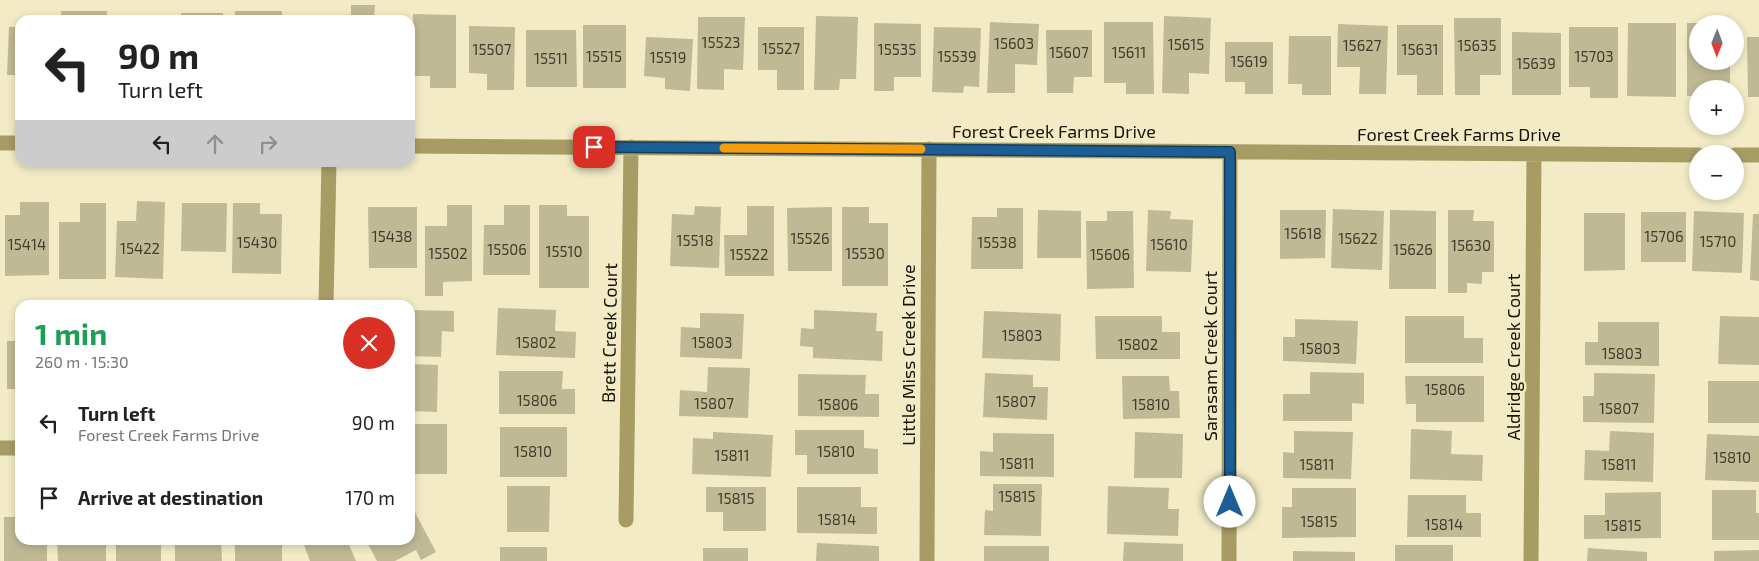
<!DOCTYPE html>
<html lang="en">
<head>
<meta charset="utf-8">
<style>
  :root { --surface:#fff; --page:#f6f6f6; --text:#222; --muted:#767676 }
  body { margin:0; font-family:"Exo 2",sans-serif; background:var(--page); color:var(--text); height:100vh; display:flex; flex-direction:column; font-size:19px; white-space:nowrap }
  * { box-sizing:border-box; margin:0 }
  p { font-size:16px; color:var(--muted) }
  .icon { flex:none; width:28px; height:28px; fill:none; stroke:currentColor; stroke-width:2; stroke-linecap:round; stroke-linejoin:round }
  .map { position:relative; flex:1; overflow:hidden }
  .details { position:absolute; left:15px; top:300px; width:400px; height:245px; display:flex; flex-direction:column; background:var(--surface); border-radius:15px; box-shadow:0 2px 8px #0003 }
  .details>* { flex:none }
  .banner { position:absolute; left:15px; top:15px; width:400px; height:152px; border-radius:15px; box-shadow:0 2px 8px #0003; background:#fff; color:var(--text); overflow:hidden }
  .needle { width:32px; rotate:181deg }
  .fabs { position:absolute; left:1689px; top:15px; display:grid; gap:10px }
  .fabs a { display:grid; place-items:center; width:55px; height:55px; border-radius:50%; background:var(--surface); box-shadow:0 2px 8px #0003; font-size:25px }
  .pin { position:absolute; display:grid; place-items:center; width:42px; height:42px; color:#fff; margin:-21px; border-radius:10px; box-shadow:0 2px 8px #0006 }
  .me { position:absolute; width:55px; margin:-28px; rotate:0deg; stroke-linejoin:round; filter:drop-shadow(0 0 4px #0008) }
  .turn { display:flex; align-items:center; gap:18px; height:105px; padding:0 20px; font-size:22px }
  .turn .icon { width:65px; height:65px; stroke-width:2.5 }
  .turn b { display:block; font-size:35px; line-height:42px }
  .lanes { display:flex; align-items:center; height:48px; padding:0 20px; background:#0003; justify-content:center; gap:25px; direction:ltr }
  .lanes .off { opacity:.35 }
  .round { display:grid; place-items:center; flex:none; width:52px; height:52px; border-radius:26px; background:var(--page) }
  .head { display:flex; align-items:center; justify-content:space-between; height:85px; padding:0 20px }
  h1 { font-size:30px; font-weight:700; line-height:38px; color:#1e9e55 }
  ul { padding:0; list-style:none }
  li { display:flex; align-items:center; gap:15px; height:75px; padding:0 20px }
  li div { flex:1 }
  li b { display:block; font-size:19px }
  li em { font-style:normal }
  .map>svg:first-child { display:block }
  .building { fill:#c0b995 }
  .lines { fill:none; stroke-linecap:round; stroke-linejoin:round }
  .street { stroke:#a79c64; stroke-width:15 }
  .route-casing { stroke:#133d60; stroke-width:12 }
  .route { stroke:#1d5e94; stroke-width:9 }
  .slow { stroke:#f59e0b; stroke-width:9 }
  .labels { text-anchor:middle; stroke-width:5; stroke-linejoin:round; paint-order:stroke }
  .number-label { font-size:15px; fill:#403d2a }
  .street-label { font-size:18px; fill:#161407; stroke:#f2ebc6 }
</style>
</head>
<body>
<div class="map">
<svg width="1759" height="561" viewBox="0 0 1759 561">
  <rect width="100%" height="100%" fill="#f2ebc6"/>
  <path class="building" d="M351,5H375L374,18H385V20H351Z
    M61,11H107V20H61Z
    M235,11H282V20H235Z
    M181,13H223V20H181Z
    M413,14L456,15V88H430V76H412Z
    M816,16L858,17L856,79H840L839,90H814Z
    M1164,16L1211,18L1209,74L1189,73V94L1162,93Z
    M698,17H745L743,70L724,69V90L697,89Z
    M120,18H138V20H120Z
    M292,18H339V20H292Z
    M1454,18H1501V75H1480V95H1455Z
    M990,22L1039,24L1037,65L1015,64V93H987Z
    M1104,22H1153L1154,94H1126V83H1104Z
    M874,23L921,24V77H894V91H874Z
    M1628,23H1676V97L1627,96Z
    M1687,23H1698V61H1730V85H1712V89H1698V96H1687Z
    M1338,24L1388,26L1386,94H1359L1360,67H1337Z
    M583,25H626V88H583Z
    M1397,25H1443V95H1417V75H1397Z
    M469,26L515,27L514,90H487V74L469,73Z
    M9,27H20V75H7Z
    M758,27H804V90H777V70H758Z
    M934,27L981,28L979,87L964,86L963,93L932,92Z
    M1569,27H1618V98H1590V87H1569Z
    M526,30H576L577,87H526Z
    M1046,30H1092V77H1074L1073,93H1047Z
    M1512,32L1561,33V95H1512Z
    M1289,36H1331V95H1302V84H1288Z
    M646,37L693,39L690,91L665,89V78L644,76Z
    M1747,37H1759V97H1748Z
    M1225,42H1273V94H1245V82H1225Z
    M137,201L165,202L163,279L115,277L117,221H136Z
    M20,202H49V275L5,276V215H20Z
    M80,203H106V279H59V222H80Z
    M182,203H227L226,252L181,251Z
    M233,203H260V214H282L281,274L232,273Z
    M447,205H472V281L443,282V296H425V226H447Z
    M504,205H530V275H483L484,225H504Z
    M539,205H567V216H589V288H539Z
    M695,206L721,207L719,268L670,266L672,214L694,215Z
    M747,206H774V276H725L724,235H747Z
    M368,207H417V268H369Z
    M832,207V271H788L787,208Z
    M842,207H869V223H888V286H842Z
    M997,208H1023V269H971L972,217H997Z
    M1333,209L1384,211L1382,270L1331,268Z
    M1038,210L1081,211V258H1037Z
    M1148,210L1171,211L1170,219L1193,220L1191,272L1146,271Z
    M1280,210H1326L1325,258L1280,259Z
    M1390,210L1436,211V289H1389Z
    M1448,210H1474L1473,221H1494V272H1482V284L1467,283V293H1448Z
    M1107,211H1133L1134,288L1087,289L1086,221H1107Z
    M1694,211L1744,213L1742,273L1692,271Z
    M1641,212H1686V262H1641Z
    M1584,213H1625V270L1584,271Z
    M1753,214H1759V281L1750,280Z
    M498,308L556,310L555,331L576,332L575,358L496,355Z
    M410,310L454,311V332L442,331L441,357L410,356Z
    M814,310L877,313L876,331H883L882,361L813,358V347L800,346L801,328L814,329Z
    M984,311L1061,314L1060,361L982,358Z
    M700,313L744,314L742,359L680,357L681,327L700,328Z
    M1095,316H1162V332H1180V359H1096Z
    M1405,316H1464V338H1483V363H1405Z
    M1720,316L1759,317V365L1718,364Z
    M1295,319L1358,321L1356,364L1283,361V337H1295Z
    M1598,322H1659V366L1585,365V342H1598Z
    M7,341H20V389H7Z
    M410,364L438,365L437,412L410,411Z
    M708,367L750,368L748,418L679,416L680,390L707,392Z
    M499,371H563L562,389H575V414H499Z
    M1310,372L1364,373V404L1352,403V421H1283V394H1310Z
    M985,373L1033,375V387H1048L1047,420L983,417Z
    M1594,373L1655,374L1654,423L1583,422V396H1594Z
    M798,374L866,375L865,394H879V417L798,416Z
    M1122,376H1169L1170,391H1179L1180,418L1123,419Z
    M1405,376H1484V422H1416V404H1406Z
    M1708,381H1759V423H1708Z
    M410,424H447V474H410Z
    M500,427H567V477H500Z
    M1411,429L1452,431L1451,454L1483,455L1482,481L1410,479Z
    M795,430H864V448L878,449V474H807V455H795Z
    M1294,431L1353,432L1351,479L1283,478V452L1294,453Z
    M1610,431L1654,433L1653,482L1584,480L1585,450L1609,451Z
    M713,432L773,435L771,477L692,474L693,438L713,439Z
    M1135,432L1183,434L1182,478H1134Z
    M993,433L1054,434V477L980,476V451L993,452Z
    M1707,434L1759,436V482L1705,480Z
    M993,484H1042L1041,536L984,535L985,510L993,511Z
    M507,486H550L549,532H507Z
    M1108,486L1169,488L1168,509H1179L1178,536L1107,534Z
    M706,487H766V531H723V512H706Z
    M797,487H861V507H877V534L797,533Z
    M1292,488H1356V537L1282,538V507H1292Z
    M1712,490H1756V513H1759V540H1712Z
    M1661,492V538L1584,539V515H1605V493Z
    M1408,495H1466V513H1481V537H1407Z
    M410,503L436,552L421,560L416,550L395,561H377L366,540H410Z
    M4,517H20V540H47V561H4Z
    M57,540H106V561H58Z
    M116,540H161V561H116Z
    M175,540H221L222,561H175Z
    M235,540H282V561H235Z
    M302,540H347L356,561H310Z
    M1124,542L1183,544V561H1123Z
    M817,543L879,546V561H816Z
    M1395,545H1453V561H1395Z
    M984,546H1049V561H984Z
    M500,547H547V561H500Z
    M703,548H748V561H703Z
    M1588,548L1647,552V561H1587Z
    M1759,550V561H1714V551Z
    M1293,551L1355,552V561H1293Z"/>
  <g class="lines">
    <path class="street" d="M0,143H20
      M410,146L1698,155
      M1735,155H1759
      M326,305L329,162
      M0,448H20
      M626,520L631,147
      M927,561L929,149
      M1229,561L1230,152
      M1531,561L1534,154"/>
  </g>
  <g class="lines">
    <defs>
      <path id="route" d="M594,147L1230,152V502"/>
    </defs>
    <use href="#route" class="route-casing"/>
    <use href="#route" class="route"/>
    <path class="slow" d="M724,148L921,149"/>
  </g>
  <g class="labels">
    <g class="number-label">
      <text x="721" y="48">15523</text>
      <text x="1014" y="49">15603</text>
      <text x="1186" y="50">15615</text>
      <text x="1362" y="51">15627</text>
      <text x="1477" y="51">15635</text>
      <text x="781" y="54">15527</text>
      <text x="492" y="55">15507</text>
      <text x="897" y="55">15535</text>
      <text x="1420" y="55">15631</text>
      <text x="1069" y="58">15607</text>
      <text x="1129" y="58">15611</text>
      <text x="604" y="62">15515</text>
      <text x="957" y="62">15539</text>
      <text x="1594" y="62">15703</text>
      <text x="668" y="63">15519</text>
      <text x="551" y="64">15511</text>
      <text x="1249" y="67">15619</text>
      <text x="1536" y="69">15639</text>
      <text x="1303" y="239">15618</text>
      <text x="392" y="242">15438</text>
      <text x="1664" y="242">15706</text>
      <text x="810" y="244">15526</text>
      <text x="1358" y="244">15622</text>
      <text x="695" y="246">15518</text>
      <text x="1718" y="247">15710</text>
      <text x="257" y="248">15430</text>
      <text x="997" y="248">15538</text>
      <text x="27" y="250">15414</text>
      <text x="1169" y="250">15610</text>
      <text x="1471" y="251">15630</text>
      <text x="140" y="254">15422</text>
      <text x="507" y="255">15506</text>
      <text x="1413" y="255">15626</text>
      <text x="564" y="257">15510</text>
      <text x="448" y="259">15502</text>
      <text x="865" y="259">15530</text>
      <text x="749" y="260">15522</text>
      <text x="1110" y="260">15606</text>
      <text x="1022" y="341">15803</text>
      <text x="536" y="348">15802</text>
      <text x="712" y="348">15803</text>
      <text x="1138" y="350">15802</text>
      <text x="1320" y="354">15803</text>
      <text x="1622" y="359">15803</text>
      <text x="1445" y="395">15806</text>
      <text x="537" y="406">15806</text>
      <text x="1016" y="407">15807</text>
      <text x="714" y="409">15807</text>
      <text x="838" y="410">15806</text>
      <text x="1151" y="410">15810</text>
      <text x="1619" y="414">15807</text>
      <text x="533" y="457">15810</text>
      <text x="836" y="457">15810</text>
      <text x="732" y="461">15811</text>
      <text x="1732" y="463">15810</text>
      <text x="1017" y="469">15811</text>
      <text x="1317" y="470">15811</text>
      <text x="1619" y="470">15811</text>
      <text x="1017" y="502">15815</text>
      <text x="736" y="504">15815</text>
      <text x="837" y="525">15814</text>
      <text x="1319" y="527">15815</text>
      <text x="1444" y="530">15814</text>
      <text x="1623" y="531">15815</text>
    </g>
    <g class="street-label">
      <text x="1054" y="138">Forest Creek Farms Drive</text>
      <text x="1459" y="141">Forest Creek Farms Drive</text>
      <text transform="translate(610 333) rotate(-89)" y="6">Brett Creek Court</text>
      <text transform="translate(909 355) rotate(-90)" y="6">Little Miss Creek Drive</text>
      <text transform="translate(1211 356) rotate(-90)" y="6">Sarasam Creek Court</text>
      <text transform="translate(1514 357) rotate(-90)" y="6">Aldridge Creek Court</text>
    </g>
  </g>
</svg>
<div class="fabs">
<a><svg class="needle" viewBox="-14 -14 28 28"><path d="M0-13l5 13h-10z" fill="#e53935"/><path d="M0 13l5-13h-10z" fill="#767676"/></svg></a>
<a>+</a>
<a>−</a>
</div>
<div class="pin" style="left:594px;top:147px;background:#d93025"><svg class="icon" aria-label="arrive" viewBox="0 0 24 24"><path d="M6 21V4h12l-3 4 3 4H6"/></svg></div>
<svg class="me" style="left:1230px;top:502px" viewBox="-20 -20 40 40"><circle r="19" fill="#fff"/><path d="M0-13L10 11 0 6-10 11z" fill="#1d5e94"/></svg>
<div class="banner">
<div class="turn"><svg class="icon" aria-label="left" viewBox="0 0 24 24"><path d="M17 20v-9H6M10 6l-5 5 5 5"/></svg><div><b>90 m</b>Turn left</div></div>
<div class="lanes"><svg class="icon" aria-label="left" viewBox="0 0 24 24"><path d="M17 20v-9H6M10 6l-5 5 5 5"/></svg><svg class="icon off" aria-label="ahead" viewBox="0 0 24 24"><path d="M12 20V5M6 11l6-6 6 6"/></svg><svg class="icon off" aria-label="right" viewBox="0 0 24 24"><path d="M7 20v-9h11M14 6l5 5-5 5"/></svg></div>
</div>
<section class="details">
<div class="head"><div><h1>1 min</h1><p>260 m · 15:30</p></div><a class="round" style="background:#d93025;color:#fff"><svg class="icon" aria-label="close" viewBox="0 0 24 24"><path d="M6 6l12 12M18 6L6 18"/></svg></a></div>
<ul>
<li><svg class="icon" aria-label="left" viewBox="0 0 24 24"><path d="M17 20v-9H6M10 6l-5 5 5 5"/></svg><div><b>Turn left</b><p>Forest Creek Farms Drive</p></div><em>90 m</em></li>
<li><svg class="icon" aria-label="arrive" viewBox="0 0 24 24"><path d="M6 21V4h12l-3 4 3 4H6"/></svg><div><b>Arrive at destination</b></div><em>170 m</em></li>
</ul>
</section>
</div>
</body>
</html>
